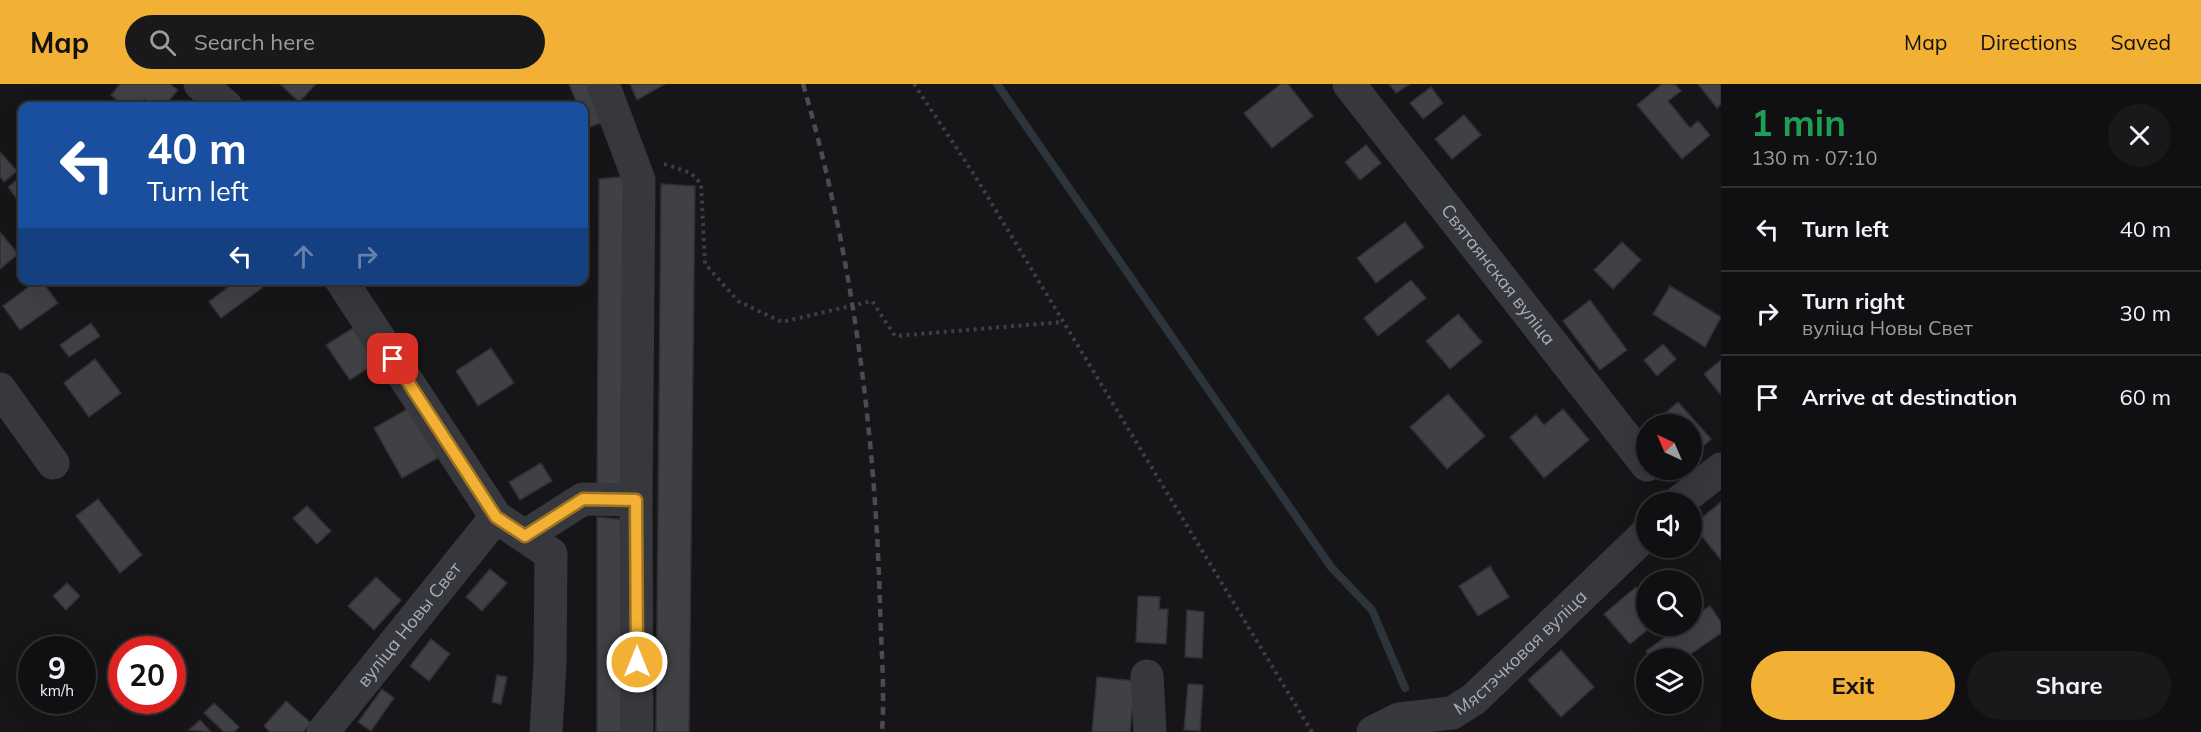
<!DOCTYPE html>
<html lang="en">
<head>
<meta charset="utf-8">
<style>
  :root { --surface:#101012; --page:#19191b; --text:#f1f3f6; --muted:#9c9d9f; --line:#303032; --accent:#f2b134 }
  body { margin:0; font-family:Mulish,sans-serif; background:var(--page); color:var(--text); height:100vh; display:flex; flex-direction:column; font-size:22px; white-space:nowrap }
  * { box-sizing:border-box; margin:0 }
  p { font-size:20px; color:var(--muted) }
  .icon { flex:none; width:33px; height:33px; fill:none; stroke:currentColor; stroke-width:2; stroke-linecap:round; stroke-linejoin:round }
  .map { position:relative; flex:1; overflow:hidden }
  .sheet { display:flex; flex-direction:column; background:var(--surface); width:480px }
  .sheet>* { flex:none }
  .guide { position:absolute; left:18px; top:18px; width:570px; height:183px; border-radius:12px; box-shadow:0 6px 24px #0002,0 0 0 2px var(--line); background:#1a4fa0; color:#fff; overflow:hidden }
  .needle { width:39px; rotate:316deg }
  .tools { position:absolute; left:1636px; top:330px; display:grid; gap:12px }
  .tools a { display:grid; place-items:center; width:66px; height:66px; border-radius:50%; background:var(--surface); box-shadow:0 6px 24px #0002,0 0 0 2px var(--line); font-size:30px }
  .speed { position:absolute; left:18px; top:552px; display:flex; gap:12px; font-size:30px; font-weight:700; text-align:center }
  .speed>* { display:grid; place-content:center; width:78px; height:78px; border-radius:50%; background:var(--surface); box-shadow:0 6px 24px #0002,0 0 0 2px var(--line); line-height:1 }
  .speed small { font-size:15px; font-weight:400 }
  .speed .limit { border:9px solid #d22; background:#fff; color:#111 }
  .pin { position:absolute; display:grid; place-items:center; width:51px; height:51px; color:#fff; margin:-26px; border-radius:12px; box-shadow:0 3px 9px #0006 }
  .me { position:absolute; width:66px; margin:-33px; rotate:0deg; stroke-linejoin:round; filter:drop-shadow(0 0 4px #0008) }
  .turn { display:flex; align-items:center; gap:21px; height:126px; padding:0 30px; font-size:27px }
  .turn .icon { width:78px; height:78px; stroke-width:2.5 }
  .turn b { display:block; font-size:42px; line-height:51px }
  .lanes { display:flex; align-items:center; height:57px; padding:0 30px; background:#0003; justify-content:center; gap:30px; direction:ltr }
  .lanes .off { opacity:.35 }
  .round { display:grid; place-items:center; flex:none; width:63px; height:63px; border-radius:32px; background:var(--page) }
  .overview { display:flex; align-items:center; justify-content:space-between; height:102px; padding:0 30px }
  h1 { font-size:36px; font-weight:700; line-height:45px; color:#1e9e55 }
  .action { display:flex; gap:12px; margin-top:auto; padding:12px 30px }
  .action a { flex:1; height:69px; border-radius:36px; background:var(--accent); color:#111; font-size:24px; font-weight:700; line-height:69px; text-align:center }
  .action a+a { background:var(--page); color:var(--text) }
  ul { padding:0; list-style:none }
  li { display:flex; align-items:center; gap:18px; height:84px; padding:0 30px; border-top:2px solid var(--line) }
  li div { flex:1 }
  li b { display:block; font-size:22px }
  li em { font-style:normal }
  header { display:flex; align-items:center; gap:36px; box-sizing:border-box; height:84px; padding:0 30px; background:var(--accent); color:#111 }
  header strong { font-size:28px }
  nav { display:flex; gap:33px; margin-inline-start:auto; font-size:21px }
  .search { width:420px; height:54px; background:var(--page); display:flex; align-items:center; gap:15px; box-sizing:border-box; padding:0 21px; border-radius:33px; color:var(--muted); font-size:22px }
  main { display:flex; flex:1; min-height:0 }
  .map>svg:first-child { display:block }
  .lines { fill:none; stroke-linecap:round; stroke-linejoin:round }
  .stream { stroke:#2c353c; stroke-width:8 }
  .building { fill:#404145; stroke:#303034; stroke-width:1.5 }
  .path { stroke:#3d3f44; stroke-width:4; stroke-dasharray:3 4.5; stroke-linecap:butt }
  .minor { stroke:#37383d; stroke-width:33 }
  .rail { stroke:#4a4c52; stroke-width:4.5; stroke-dasharray:8 6; stroke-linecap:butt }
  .route-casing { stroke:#9d7322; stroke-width:15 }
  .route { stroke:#f2b134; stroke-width:10 }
  .labels { text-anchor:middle; stroke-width:6; stroke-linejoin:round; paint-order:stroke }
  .street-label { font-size:18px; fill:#a8adb8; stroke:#111113 }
</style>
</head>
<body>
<header>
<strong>Map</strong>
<div class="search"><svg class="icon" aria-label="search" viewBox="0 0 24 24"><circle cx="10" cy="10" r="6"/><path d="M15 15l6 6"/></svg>Search here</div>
<nav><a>Map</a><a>Directions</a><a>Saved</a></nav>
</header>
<main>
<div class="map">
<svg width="1721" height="648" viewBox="0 0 1721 648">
  <rect width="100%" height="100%" fill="#161618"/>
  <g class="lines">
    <path class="stream" d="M997,0L1331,483L1372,526L1405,604"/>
  </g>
  <path class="building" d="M120,0H170L178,6L164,22H153L144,15L138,22H124L111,11Z
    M280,0H316L299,18Z
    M569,0H590L606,37L587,44L584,34V22H578Z
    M630,0H665L637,16Z
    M1281,0H1288L1313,32L1272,64L1244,29Z
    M1389,0H1410L1396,9Z
    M1662,0H1675L1681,7L1668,17L1690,44L1698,37L1710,51L1682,75L1637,21Z
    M1698,0H1721V20L1717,24Z
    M1431,3L1443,19L1423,35L1410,19Z
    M1464,31L1481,51L1452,75L1435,55Z
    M1366,61L1381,79L1360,96L1345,78Z
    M0,68L17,87L4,98L0,93Z
    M22,92V122L8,103Z
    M631,92L626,406L597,405L599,95Z
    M661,100L695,102L689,648H656Z
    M1405,138L1424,163L1376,199L1357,174Z
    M0,148L18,170L0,185Z
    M1622,158L1641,176L1613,205L1594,186Z
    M38,196H41L58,219L20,246L3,222Z
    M237,196H257L262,204L221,234L209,218Z
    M1411,196L1426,214L1378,252L1364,234Z
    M1670,202L1721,233L1705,263L1653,230Z
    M1590,216L1627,266L1600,286L1563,237Z
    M1458,230L1482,258L1450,285L1426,257Z
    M91,239L100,252L69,273L60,261Z
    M353,244L376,279L350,296L326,261Z
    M1663,260L1676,275L1657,292L1644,276Z
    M491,264L514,299L478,322L456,287Z
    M95,275L121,309L89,333L64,299Z
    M1721,276V311L1704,290Z
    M1448,310L1485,352L1447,385L1410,343Z
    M1678,318L1711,355L1692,372V340H1653Z
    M409,324L438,374L402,394L374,344Z
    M1563,325L1589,356L1544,394L1510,353L1536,331L1544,341Z
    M541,379L552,397L520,416L509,398Z
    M98,415L142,471L120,489L76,432Z
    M1721,418V476L1693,441Z
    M307,422L331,447L317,460L293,434Z
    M597,433L628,436V648H597Z
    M1490,482L1509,513L1478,532L1459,502Z
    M490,485L507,499L482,527L466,513Z
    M376,493L401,516L374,546L348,522Z
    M67,499L80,512L66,526L53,512Z
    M1636,503L1647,516V542H1652L1630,560L1604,530Z
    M1138,512L1160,513L1159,525H1168L1166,560L1136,558Z
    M1710,522L1721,538V549L1685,574H1651L1646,567L1681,542H1692V534Z
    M1187,526L1204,528L1202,574L1185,573Z
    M431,555L450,570L429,597L410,582Z
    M1561,566L1594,603L1561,633L1528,596Z
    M497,591L507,593L501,620L492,618Z
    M1097,593L1135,597L1130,648H1092Z
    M1188,600L1203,601L1200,647L1184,646Z
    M382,605L394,614L371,647L358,638Z
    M286,617L311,639L303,648H270L264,642Z
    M214,619L239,643L234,648H224L204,629Z
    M200,636L211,648L189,646Z"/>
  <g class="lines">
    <path class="path" d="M914,0L975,92L1312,648
      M664,80L691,89L701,100L705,180L738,217L782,238L872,217L895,252L1063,238"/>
    <g class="minor">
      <path d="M200,0L226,22"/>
      <path d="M603,0L639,96L636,416L637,648"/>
      <path id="s1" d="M1349,0L1647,381"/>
      <path d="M341,196L496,433L551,470L550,580L546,648"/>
      <path d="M0,305L53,379"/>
      <path d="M1679,418L1721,385"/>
      <path d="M525,452L583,415L636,416"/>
      <path d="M1147,592L1150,648"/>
      <path id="s2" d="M323,648L496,433"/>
      <path id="s3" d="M1373,648L1399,635L1452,629L1474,615L1647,449"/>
    </g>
    <path class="rail" d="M803,0C852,168 875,346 880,521C881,563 885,606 882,648"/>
  </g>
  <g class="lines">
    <defs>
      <path id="route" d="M393,275L496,433L525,452L583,415L636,416L637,578"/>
    </defs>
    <use href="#route" class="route-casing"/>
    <use href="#route" class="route"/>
  </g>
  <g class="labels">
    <g class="street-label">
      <text dy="6" stroke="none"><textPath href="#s1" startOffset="242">Святаянская вуліца</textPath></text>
      <text dy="6" stroke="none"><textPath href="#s2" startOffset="138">вуліца Новы Свет</textPath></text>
      <text dy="6" stroke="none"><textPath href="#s3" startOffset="174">Мястэчковая вуліца</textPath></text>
    </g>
  </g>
</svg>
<div class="tools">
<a><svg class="needle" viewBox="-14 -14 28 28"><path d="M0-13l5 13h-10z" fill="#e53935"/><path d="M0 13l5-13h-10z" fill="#9c9d9f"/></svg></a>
<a><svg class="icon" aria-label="sound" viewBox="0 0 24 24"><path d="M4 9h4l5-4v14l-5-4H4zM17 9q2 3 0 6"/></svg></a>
<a><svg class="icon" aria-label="search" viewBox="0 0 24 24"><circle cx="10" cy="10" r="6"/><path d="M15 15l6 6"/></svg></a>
<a><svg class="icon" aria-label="layers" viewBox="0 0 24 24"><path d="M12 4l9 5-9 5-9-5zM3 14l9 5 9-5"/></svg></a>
</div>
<div class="speed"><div>9<small>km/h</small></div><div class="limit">20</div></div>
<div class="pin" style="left:393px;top:275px;background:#d93025"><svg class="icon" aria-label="arrive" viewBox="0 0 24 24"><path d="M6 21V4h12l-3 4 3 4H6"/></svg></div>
<svg class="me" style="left:637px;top:578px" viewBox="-20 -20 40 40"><circle r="17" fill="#f2b134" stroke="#fff" stroke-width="3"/><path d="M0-11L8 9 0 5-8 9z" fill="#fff"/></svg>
<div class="guide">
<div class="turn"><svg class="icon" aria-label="left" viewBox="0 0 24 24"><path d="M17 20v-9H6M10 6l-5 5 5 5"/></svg><div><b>40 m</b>Turn left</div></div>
<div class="lanes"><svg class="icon" aria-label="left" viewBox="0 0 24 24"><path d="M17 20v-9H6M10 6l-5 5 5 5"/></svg><svg class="icon off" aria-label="ahead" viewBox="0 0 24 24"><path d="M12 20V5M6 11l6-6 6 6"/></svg><svg class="icon off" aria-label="right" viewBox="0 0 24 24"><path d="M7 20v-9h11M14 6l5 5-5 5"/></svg></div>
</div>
</div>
<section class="sheet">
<div class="overview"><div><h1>1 min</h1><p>130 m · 07:10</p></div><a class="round"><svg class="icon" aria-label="close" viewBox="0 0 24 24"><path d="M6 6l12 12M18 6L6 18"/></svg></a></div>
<ul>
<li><svg class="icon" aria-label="left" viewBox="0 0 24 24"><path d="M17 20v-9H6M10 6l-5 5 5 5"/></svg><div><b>Turn left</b></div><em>40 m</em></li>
<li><svg class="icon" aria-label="right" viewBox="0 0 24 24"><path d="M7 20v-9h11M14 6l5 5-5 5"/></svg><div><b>Turn right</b><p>вуліца Новы Свет</p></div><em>30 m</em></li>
<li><svg class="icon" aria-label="arrive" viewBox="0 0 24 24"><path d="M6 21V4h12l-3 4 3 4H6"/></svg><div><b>Arrive at destination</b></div><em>60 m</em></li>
</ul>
<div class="action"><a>Exit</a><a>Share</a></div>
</section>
</main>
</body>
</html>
